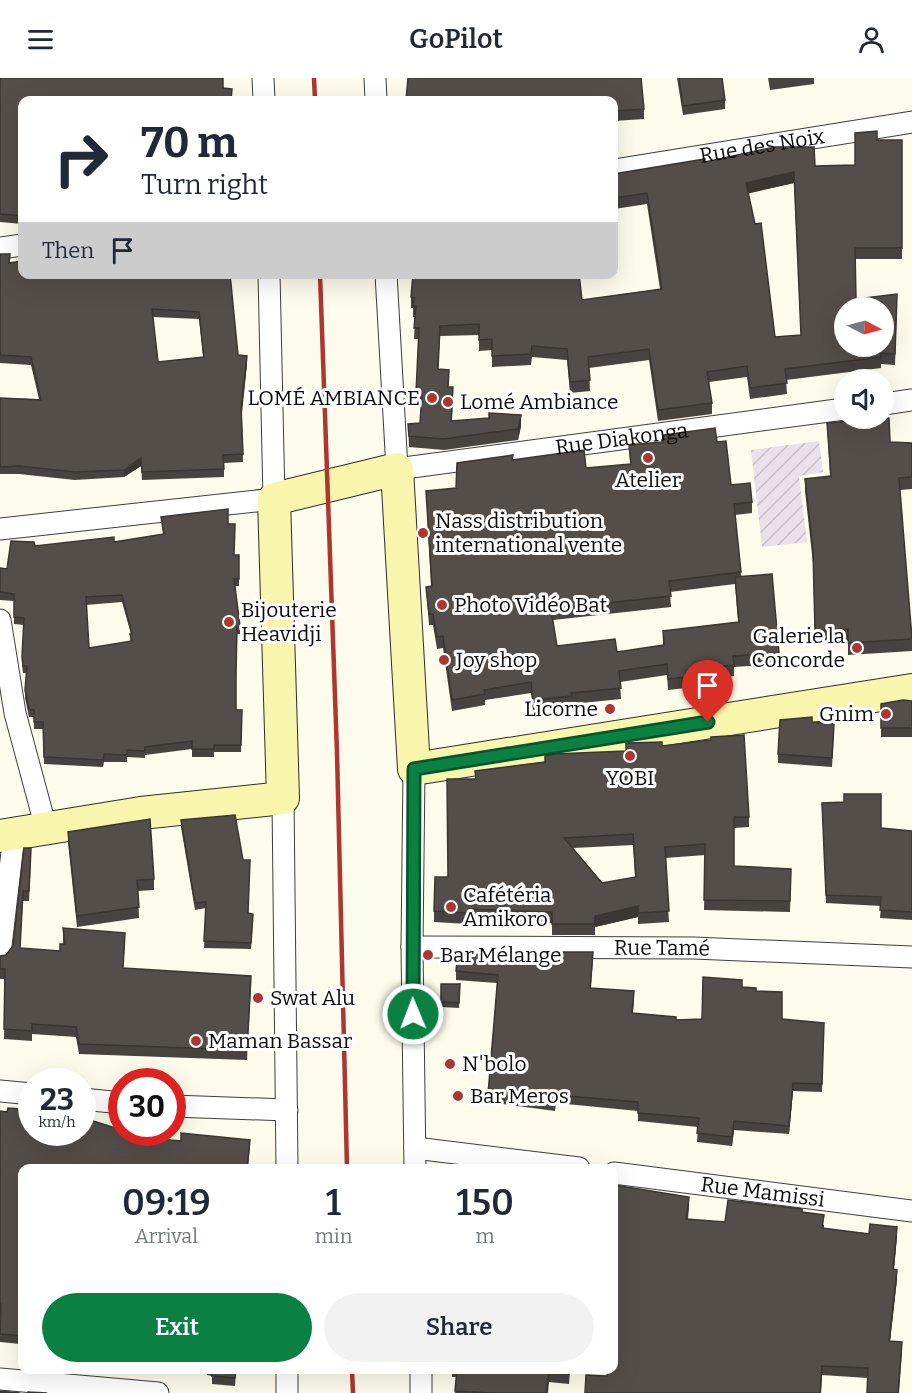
<!DOCTYPE html>
<html lang="en">
<head>
<meta charset="utf-8">
<style>
  :root { --surface:#fff; --page:#f2f2f3; --text:#1f2937; --muted:#747a83; --accent:#0b8043 }
  body { margin:0; font-family:Bitter,serif; background:var(--page); color:var(--text); height:100vh; display:flex; flex-direction:column; font-size:22px; white-space:nowrap }
  * { box-sizing:border-box; margin:0 }
  p { font-size:20px; color:var(--muted) }
  .icon { flex:none; width:33px; height:33px; fill:none; stroke:currentColor; stroke-width:2; stroke-linecap:round; stroke-linejoin:round }
  .map { position:relative; flex:1; overflow:hidden }
  .details { position:absolute; left:18px; top:1086px; width:600px; height:210px; display:flex; flex-direction:column; background:var(--surface); border-radius:12px; box-shadow:0 6px 24px #0002 }
  .details>* { flex:none }
  .hud { position:absolute; left:18px; top:18px; width:600px; height:183px; border-radius:12px; box-shadow:0 6px 24px #0002; background:#fff; color:var(--text); overflow:hidden }
  .needle { width:39px; rotate:96deg }
  .buttons { position:absolute; left:834px; top:219px; display:grid; gap:12px }
  .buttons a { display:grid; place-items:center; width:60px; height:60px; border-radius:50%; background:var(--surface); box-shadow:0 6px 24px #0002; font-size:30px }
  .speed { position:absolute; left:18px; top:990px; display:flex; gap:12px; font-size:30px; font-weight:700; text-align:center }
  .speed>* { display:grid; place-content:center; width:78px; height:78px; border-radius:50%; background:var(--surface); box-shadow:0 6px 24px #0002; line-height:1 }
  .speed small { font-size:15px; font-weight:400 }
  .speed .limit { border:9px solid #d22; background:#fff; color:#111 }
  .pin { position:absolute; display:grid; place-items:center; width:51px; height:51px; color:#fff; margin:-62px -26px; border-radius:50% 50% 50% 0; rotate:-45deg; box-shadow:0 0 6px #0007 }
  .pin .icon { rotate:45deg }
  .me { position:absolute; width:66px; margin:-33px; rotate:359deg; stroke-linejoin:round; filter:drop-shadow(0 0 4px #0008) }
  .turn { display:flex; align-items:center; gap:21px; height:126px; padding:0 24px; font-size:27px }
  .turn .icon { width:78px; height:78px; stroke-width:2.5 }
  .turn b { display:block; font-size:42px; line-height:51px }
  .then { display:flex; align-items:center; height:57px; padding:0 24px; background:#0003; gap:12px; font-size:22px }
  .eta { display:flex; justify-content:space-evenly; align-items:center; height:102px; text-align:center }
  .eta b { font-size:36px; font-weight:600; line-height:42px }
  .primary-button { display:flex; gap:12px; margin-top:auto; padding:12px 24px }
  .primary-button a { flex:1; height:69px; border-radius:36px; background:var(--accent); color:#fff; font-size:24px; font-weight:600; line-height:69px; text-align:center }
  .primary-button a+a { background:var(--page); color:var(--text) }
  header { display:flex; justify-content:space-between; align-items:center; height:78px; padding:0 24px; background:var(--surface); font-size:27px; font-weight:600 }
  .map>svg:first-child { display:block }
  .industrial { fill:url(#industrial-furrows) }
  .lines { fill:none; stroke-linecap:round; stroke-linejoin:round }
  .minor-casing { stroke:#3e3e3e; stroke-width:23 }
  .secondary-casing { stroke:#2d2d2d; stroke-width:34 }
  .minor { stroke:#fff; stroke-width:21 }
  .secondary { stroke:#f8f6ac; stroke-width:32 }
  .rail { stroke:#ae3630; stroke-width:4.5 }
  .wall { fill:#47433f; fill-rule:evenodd }
  .shaded-wall { fill:#3a3733 }
  .building { fill:#534e49; stroke:#3a3733; stroke-width:1.5; fill-rule:evenodd }
  .route-casing { stroke:#07532c; stroke-width:15 }
  .route { stroke:#0b8043; stroke-width:10 }
  .poi-dot { fill:#ae3630; stroke:#fff; stroke-width:2 }
  .labels { text-anchor:middle; stroke-width:6; stroke-linejoin:round; paint-order:stroke }
  .street-label { font-size:21px; fill:#0b0b0b; stroke:#fff }
  .poi-label { font-size:21px; fill:#0b0b0b; stroke:#fff; text-anchor:start }
</style>
</head>
<body>
<header><svg class="icon" aria-label="menu" viewBox="0 0 24 24"><path d="M4 6h16M4 12h16M4 18h16"/></svg>GoPilot<svg class="icon" aria-label="person" viewBox="0 0 24 24"><circle cx="12" cy="8" r="4"/><path d="M4 21q1-7 8-7t8 7"/></svg></header>
<div class="map">
<svg width="912" height="1315" viewBox="0 0 912 1315">
  <defs>
    <pattern id="industrial-furrows" width="10" height="10" patternUnits="userSpaceOnUse" patternTransform="scale(1.5)"><rect width="10" height="10" fill="#e9e0ea"/><path d="M-1 1l2-2M0 10L10 0M9 11l2-2" fill="none" stroke="#c6bfc7"/></pattern>
  </defs>
  <rect width="100%" height="100%" fill="#fdfbeb"/>
  <path class="industrial" d="M819,363L823,394L799,398L807,464L762,469L751,372Z"/>
  <g class="lines">
    <defs>
      <g id="minor">
        <path d="M263,0L264,22"/>
        <path d="M375,0L376,22"/>
        <path id="s1" d="M614,92L912,44"/>
        <path d="M0,170L22,167"/>
        <path id="s2" d="M386,196L397,391L844,331"/>
        <path d="M884,326L912,322"/>
        <path d="M0,451L274,421L269,196"/>
        <path d="M0,542L15,635L46,750"/>
        <path d="M414,691L412,869L415,1090"/>
        <path d="M283,720L287,1090"/>
        <path id="s3" d="M412,869L694,870L912,879"/>
        <path d="M0,876L14,757"/>
        <path d="M0,1013L32,1016"/>
        <path d="M82,1021L122,1025"/>
        <path d="M172,1028L287,1032"/>
        <path d="M415,1070L579,1090"/>
        <path id="s4" d="M614,1095L912,1133"/>
        <path d="M287,1292V1315"/>
        <path d="M421,1292V1315"/>
        <path d="M0,1301L158,1315"/>
      </g>
      <path id="secondary" d="M0,758L141,735L283,720L274,421L397,391L414,691L912,612"/>
    </defs>
    <use href="#minor" class="minor-casing"/>
    <use href="#secondary" class="secondary-casing"/>
    <use href="#minor" class="minor"/>
    <use href="#secondary" class="secondary"/>
    <path class="rail" d="M314,0L315,22
      M320,196L337,675L347,1090
      M352,1292L353,1315"/>
  </g>
  <path class="wall" d="M0,0L22,22V146L0,144Z
    M677,0H722L725,22V31L683,37Z
    M768,0H814V6L770,12Z
    M614,22L644,31V41L614,43Z
    M877,62H902V181H855L856,221L897,227L895,287L881,286V290L786,302L787,316L750,321L747,299L709,304L712,325V336L658,343L649,282L589,290L590,313L570,315L567,282L532,279L531,287L492,289V272L479,273V257L440,258L438,291L448,309L453,320L452,343L521,348L518,362L444,372L409,369L408,346L420,345L421,327L416,326L419,261H414L415,239H413V230H411V219L582,222L660,211L647,126L614,131V96L705,84L815,88L855,87ZM794,105L801,257L775,259L748,115Z
    M0,176L10,185L230,196L238,277L247,286L242,336L243,384L224,385V399L142,402L141,388L124,399L75,402L19,396H0V320L39,321L31,287L0,285ZM153,239L199,241L203,279L158,284Z
    M827,345L890,364L912,365V411L900,412L912,561V573L848,577V563L815,564L813,485L805,413V401L830,398Z
    M717,364L731,407L752,424V435L735,437L741,498L779,575V586L734,589V598L686,604V610L668,612L667,597L620,604L621,621L572,626V629L533,633L531,615L485,622V627L452,633L443,570L437,571L433,547H429L426,509L431,508L426,413L456,410L513,382L586,390L630,386L629,367ZM735,506L738,544L663,553V567L617,574L557,568L553,542L671,529L670,514Z
    M161,439L228,446L234,477H239V508H235L240,548V556H237L236,599V632H242L241,674H214V679H192V671L145,677V680L127,679V684H104L103,689L44,686L43,651H34V639H29L25,620L26,595H23L22,587L24,547L14,546V523L0,522V490L7,491L35,468L114,464L163,456ZM122,524L131,556L130,564L89,570L86,527Z
    M912,623V659H881V626Z
    M834,655L832,689L778,685V676Z
    M662,668L749,739V749L734,750V788L791,791L790,834L704,832L705,777L665,780L669,844L638,846V839L595,849V857H552V845L468,842V846L434,844V833L448,799L475,701V693ZM633,767L635,799L602,805L573,770Z
    M822,725L881,750L912,753V842L880,840L881,828L826,825Z
    M181,742L253,842L251,871L204,870L206,830L195,832L181,749Z
    M68,754L154,801V812L138,813L139,840L77,849L68,765Z
    M24,770L31,780L29,823H23L20,870L60,873L63,866V850L125,866L123,890L251,908L247,982L79,976L76,959L32,956V963L4,961L5,901H0V878L6,877L13,868Z
    M500,878L593,882L591,910L634,922L633,935L676,942L702,941L742,909L756,913L782,941L824,945L822,1014L793,1013L789,1056L734,1052L732,1068L697,1064L698,1049L638,1043V1033L556,1025L555,1033L488,1024L497,905L456,902V893Z
    M441,906H460L459,930L441,929Z
    M0,1033L32,1054L148,1060L250,1069L248,1090H22V1277H20V1266L0,1264Z
    M689,1128L688,1141L725,1144L802,1134L824,1147V1151L897,1158L894,1192L897,1201L890,1263L902,1274L899,1315H867L868,1300L822,1297L821,1315H585L607,1298Z
    M207,1292H236L235,1308L212,1306V1298L207,1297Z
    M452,1292H570L569,1306L549,1304L548,1315H455L456,1299H452Z"/>
  <path class="shaded-wall" d="M794,94V105L746,116V105Z
    M247,278V286L241,338V330Z
    M521,337V348L518,362V351Z
    M141,380V388L124,399V392Z
    M638,828V839L595,849V857V838Z
    M793,1005V1013L789,1056V1048Z
    M734,1043V1052L732,1068V1059Z
    M689,1119V1128L686,1151V1141Z
    M897,1149V1158L893,1201V1191Z
    M897,1192V1201L889,1273V1263Z
    M822,1288L821,1315H820Z"/>
  <path class="building" d="M0,0H223V10L232,11L231,22H22V138L0,136Z
    M408,0H641L644,31L614,33V22H406Z
    M679,0H722L725,22L683,28Z
    M877,53V62H902V170H855L856,221L897,216L895,276L880,275L881,279L785,291L787,305L750,310L747,288L707,294L712,325L658,332L649,271L588,279L590,302L570,304L567,271L532,268L531,276L492,278V261L479,262V246L440,248L438,291L449,292L448,309H453L451,343L489,340V335L521,337L518,351L444,361L409,358L408,346L420,345L422,316L416,315L419,250H414L416,228H413L414,220L411,219L413,196H579L582,222L662,211L647,115L614,120V96L705,81V84L775,69H814L815,88L855,87V55ZM794,94L801,257L775,259L761,145L755,146L746,105ZM844,230H884V268H844Z
    M0,176H10L9,185L22,183V196H230L238,277L247,278L241,330L243,376L223,377L224,391L142,394L141,380L124,392L75,394L19,388L0,389V320L41,322L31,279L0,277ZM152,231L199,234L204,279L158,284Z
    M889,340L890,364L912,365V399L899,400L912,561L848,565V551L815,552L813,473L805,401L831,398L827,345Z
    M715,350L717,364L726,363L731,407L750,405L752,424L734,426L741,494L669,503L671,518L551,531L557,568L615,561L617,574L664,567L663,553L739,544L735,499L772,496L779,575L733,578L734,587L686,593V599L668,601L667,586L619,593L621,610L571,615L572,618L533,622L531,604L484,612L485,616L452,622L443,558L437,559L433,536H429L426,509L432,508L426,413L456,410L457,385L513,377L512,382L584,372L586,390L631,386L629,367L662,364L664,357Z
    M228,431V446H235L234,477H239V501H234L240,548L237,549L236,595V632H242L241,667H214V671H192V663L145,669V673L127,672V677L104,676L103,682L44,679L43,644H34V632L29,631L25,612L27,588H23L22,579L24,540L14,539V516L0,514V490L7,491L11,463L34,464L35,468L114,459V464L164,456L161,439ZM122,517L132,556H130L132,563L89,570L86,519Z
    M903,622L912,623V650H881V626Z
    M812,639V644L834,646L832,680L778,676L780,642Z
    M744,657L749,739H734V788L791,791L790,823L704,822L705,766L665,769L669,833L638,835V828L595,838V846H552V834L468,831V835L434,833L435,799H448L447,701H476L475,693L545,684V678L554,676L626,673V665L662,664V668L711,662V659ZM633,756L636,799L602,805L564,760Z
    M844,716H881V750L912,753V834L880,832L881,819L826,817L822,725L844,724Z
    M235,737L243,782H250L248,835L253,836L251,865L204,863L206,824L195,825L181,742Z
    M150,741L154,801L137,802L139,829L77,838L68,754Z
    M24,770H31L29,813H23L20,870L60,873V866H65L63,850L125,855L123,890L251,898L247,972L79,966L76,949L32,946V953L4,951L5,891H0V878L6,877L13,868Z
    M552,874H593L590,910L634,913L632,935L676,939V942L702,941L703,899L742,902V909L756,910V913L782,914V941L824,945L822,1006L793,1005L789,1048L734,1043L732,1059L697,1055L699,1040L638,1035V1024L556,1017L555,1024L488,1016L498,897L456,893L458,875L500,878V875L552,879Z
    M441,906H460L459,925L441,924Z
    M8,1030L32,1032V1054H82V1041L90,1042L122,1052V1054H130L148,1060L181,1063V1055L250,1062L247,1090H22V1269H20L21,1258L0,1256L1,1226H0V1033L7,1034Z
    M614,1107L689,1119L686,1141L725,1144L728,1122L802,1131V1134L824,1137L822,1150L869,1156L870,1146L897,1149L893,1191L897,1192L889,1263L902,1264L898,1315H867L868,1290L822,1288L820,1315H585L586,1297L607,1298L608,1292H614Z
    M213,1292H236L235,1300L212,1298Z
    M457,1292H569V1296L549,1294L546,1315H490L455,1313Z
    M0,1313L20,1315H0Z
    M28,1314L47,1315H28Z"/>
  <g class="lines">
    <defs>
      <path id="route" d="M413,936L414,691L708,644"/>
    </defs>
    <use href="#route" class="route-casing"/>
    <use href="#route" class="route"/>
  </g>
  <g class="poi-dot">
    <circle cx="432" cy="320" r="6"/>
    <circle cx="448" cy="324" r="6"/>
    <circle cx="648" cy="380" r="6"/>
    <circle cx="423" cy="455" r="6"/>
    <circle cx="442" cy="527" r="6"/>
    <circle cx="229" cy="544" r="6"/>
    <circle cx="857" cy="570" r="6"/>
    <circle cx="444" cy="582" r="6"/>
    <circle cx="610" cy="631" r="6"/>
    <circle cx="886" cy="636" r="6"/>
    <circle cx="630" cy="678" r="6"/>
    <circle cx="451" cy="829" r="6"/>
    <circle cx="428" cy="877" r="6"/>
    <circle cx="258" cy="920" r="6"/>
    <circle cx="196" cy="963" r="6"/>
    <circle cx="450" cy="986" r="6"/>
    <circle cx="458" cy="1018" r="6"/>
  </g>
  <g class="labels">
    <g class="street-label">
      <text dy="7" stroke="none"><textPath href="#s1" startOffset="150">Rue des Noix</textPath></text>
      <text dy="7" stroke="none"><textPath href="#s2" startOffset="422">Rue Diakonga</textPath></text>
      <text dy="7" stroke="none"><textPath href="#s3" startOffset="250">Rue Tamé</textPath></text>
      <text dy="7" stroke="none"><textPath href="#s4" startOffset="150">Rue Mamissi</textPath></text>
    </g>
    <g class="poi-label">
      <text x="420" y="327" text-anchor="end">LOMÉ AMBIANCE</text>
      <text x="460" y="331">Lomé Ambiance</text>
      <text x="648" y="409" text-anchor="middle">Atelier</text>
      <text x="435" y="450">Nass distribution<tspan x="435" dy="24">international vente</tspan></text>
      <text x="454" y="534">Photo Vidéo Bat</text>
      <text x="241" y="539">Bijouterie<tspan x="241" dy="24">Heavidji</tspan></text>
      <text x="845" y="565" text-anchor="end">Galerie la<tspan x="845" dy="24">Concorde</tspan></text>
      <text x="456" y="589">Joy shop</text>
      <text x="598" y="638" text-anchor="end">Licorne</text>
      <text x="874" y="643" text-anchor="end">Gnim</text>
      <text x="630" y="707" text-anchor="middle">YOBI</text>
      <text x="463" y="824">Cafétéria<tspan x="463" dy="24">Amikoro</tspan></text>
      <text x="440" y="884">Bar Mélange</text>
      <text x="270" y="927">Swat Alu</text>
      <text x="208" y="970">Maman Bassar</text>
      <text x="462" y="993">N'bolo</text>
      <text x="470" y="1025">Bar Meros</text>
    </g>
  </g>
</svg>
<div class="buttons">
<a><svg class="needle" viewBox="-14 -14 28 28"><path d="M0-13l5 13h-10z" fill="#e53935"/><path d="M0 13l5-13h-10z" fill="#747a83"/></svg></a>
<a><svg class="icon" aria-label="sound" viewBox="0 0 24 24"><path d="M4 9h4l5-4v14l-5-4H4zM17 9q2 3 0 6"/></svg></a>
</div>
<div class="speed"><div>23<small>km/h</small></div><div class="limit">30</div></div>
<div class="pin" style="left:708px;top:644px;background:#d93025"><svg class="icon" aria-label="arrive" viewBox="0 0 24 24"><path d="M6 21V4h12l-3 4 3 4H6"/></svg></div>
<svg class="me" style="left:413px;top:936px" viewBox="-20 -20 40 40"><circle r="17" fill="#0b8043" stroke="#fff" stroke-width="3"/><path d="M0-11L8 9 0 5-8 9z" fill="#fff"/></svg>
<div class="hud">
<div class="turn"><svg class="icon" aria-label="right" viewBox="0 0 24 24"><path d="M7 20v-9h11M14 6l5 5-5 5"/></svg><div><b>70 m</b>Turn right</div></div>
<div class="then">Then<svg class="icon" aria-label="arrive" viewBox="0 0 24 24"><path d="M6 21V4h12l-3 4 3 4H6"/></svg></div>
</div>
<section class="details">
<div class="eta">
<div><b>09:19</b><p>Arrival</p></div>
<div><b>1</b><p>min</p></div>
<div><b>150</b><p>m</p></div>
</div>
<div class="primary-button"><a>Exit</a><a>Share</a></div>
</section>
</div>
</body>
</html>
